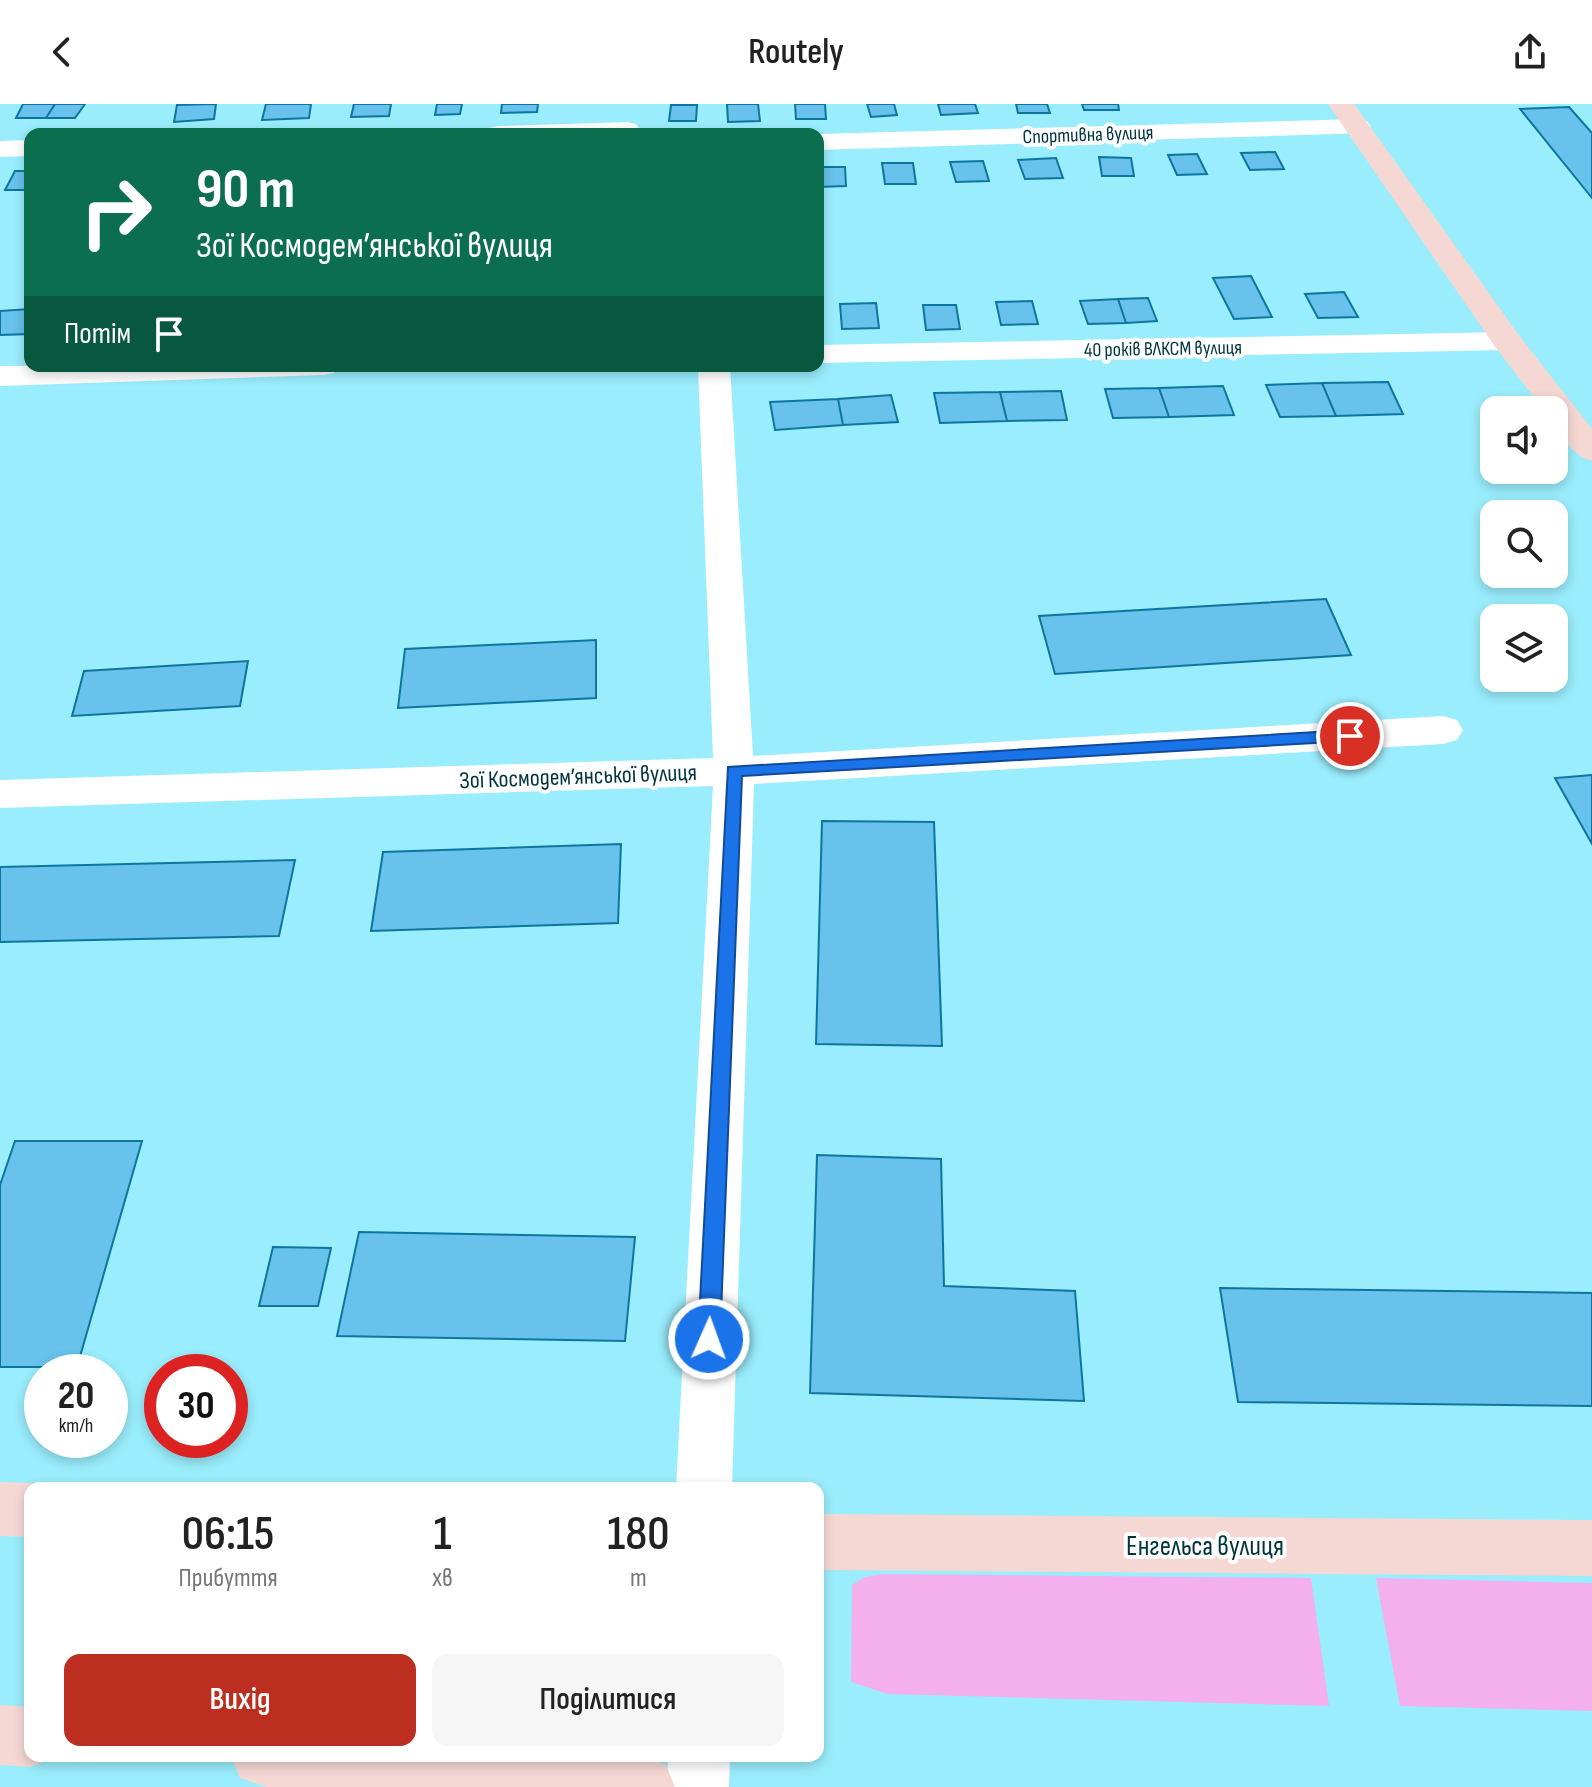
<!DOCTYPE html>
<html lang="uk">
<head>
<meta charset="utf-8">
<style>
  :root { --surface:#fff; --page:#f6f6f6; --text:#222; --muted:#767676; --accent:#bc2f20 }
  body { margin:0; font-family:"Sofia Sans Condensed",sans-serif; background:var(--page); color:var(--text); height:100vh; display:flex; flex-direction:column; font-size:30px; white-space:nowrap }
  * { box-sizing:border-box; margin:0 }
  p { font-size:26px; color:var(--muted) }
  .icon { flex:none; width:44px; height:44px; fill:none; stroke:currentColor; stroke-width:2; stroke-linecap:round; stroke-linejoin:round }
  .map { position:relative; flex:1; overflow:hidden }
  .side { position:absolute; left:24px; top:1378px; width:800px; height:280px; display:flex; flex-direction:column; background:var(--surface); border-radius:16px; box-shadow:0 4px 12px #0003 }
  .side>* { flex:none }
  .guide { position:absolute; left:24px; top:24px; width:800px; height:244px; border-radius:16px; box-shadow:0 4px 12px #0003; background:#0b6e4f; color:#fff; overflow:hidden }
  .buttons { position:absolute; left:1480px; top:292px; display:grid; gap:16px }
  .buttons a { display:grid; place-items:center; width:88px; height:88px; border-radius:16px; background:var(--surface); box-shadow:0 4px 12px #0003; font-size:40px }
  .speed { position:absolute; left:24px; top:1250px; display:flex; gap:16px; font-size:40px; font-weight:700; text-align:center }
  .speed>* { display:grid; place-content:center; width:104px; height:104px; border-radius:50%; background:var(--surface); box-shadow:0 4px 12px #0003; line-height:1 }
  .speed small { font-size:20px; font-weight:400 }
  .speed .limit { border:12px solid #d22; background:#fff; color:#111 }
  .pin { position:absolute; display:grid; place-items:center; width:68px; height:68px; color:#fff; margin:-34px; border:4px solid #fff; border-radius:50%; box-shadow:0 2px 8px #0007 }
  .me { position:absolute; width:88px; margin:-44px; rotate:2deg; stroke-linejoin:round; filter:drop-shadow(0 0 6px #0008) }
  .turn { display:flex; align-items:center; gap:28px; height:168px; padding:0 40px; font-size:36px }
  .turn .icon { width:104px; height:104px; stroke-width:2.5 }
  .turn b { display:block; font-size:56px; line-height:68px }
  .then { display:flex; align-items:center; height:76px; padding:0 40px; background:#0003; gap:16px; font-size:30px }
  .eta { display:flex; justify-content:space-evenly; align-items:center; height:136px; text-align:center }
  .eta b { font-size:48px; font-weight:600; line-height:56px }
  .cta { display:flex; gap:16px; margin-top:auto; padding:16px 40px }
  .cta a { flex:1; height:92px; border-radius:16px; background:var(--accent); color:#fff; font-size:32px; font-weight:600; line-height:92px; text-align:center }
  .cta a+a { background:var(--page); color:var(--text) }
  header { display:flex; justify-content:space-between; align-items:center; height:104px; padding:0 40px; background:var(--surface); font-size:36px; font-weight:600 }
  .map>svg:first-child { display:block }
  .green { fill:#f4b0ed }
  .building { fill:#69c2eb; stroke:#0c779e; stroke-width:2 }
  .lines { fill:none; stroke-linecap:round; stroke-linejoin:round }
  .street { fill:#fff; fill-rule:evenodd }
  .secondary { fill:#f5d8d3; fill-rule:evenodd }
  .route { fill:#1a73e8; stroke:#114b97; stroke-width:2 }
  .labels { text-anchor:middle; stroke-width:8; stroke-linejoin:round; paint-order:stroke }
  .far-street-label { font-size:20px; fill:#01353d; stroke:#fff }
  .street-label { font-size:24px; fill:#01353d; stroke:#fff }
  .near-street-label { font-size:28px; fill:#01353d; stroke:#fff }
</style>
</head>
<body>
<header><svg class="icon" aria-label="back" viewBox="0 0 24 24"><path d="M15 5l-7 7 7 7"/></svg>Routely<svg class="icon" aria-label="share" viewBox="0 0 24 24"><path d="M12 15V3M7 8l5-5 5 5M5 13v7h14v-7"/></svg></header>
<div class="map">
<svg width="1592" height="1683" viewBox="0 0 1592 1683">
  <rect width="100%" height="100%" fill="#9aedfc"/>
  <path class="green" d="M883,1470L1311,1474L1329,1602L888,1590L851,1578L852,1481L865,1473Z
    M1376,1474L1592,1479V1607L1400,1602Z"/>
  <path class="building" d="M23,0H55L46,14H16Z
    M55,0H85L75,14H46Z
    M216,0L214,15L174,18L177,1Z
    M266,0H311L309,14L262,16Z
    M354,0H391L389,12L351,13Z
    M437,0H462L460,10L435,11Z
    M502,0H538L537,8L501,9Z
    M727,0H758L760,17L728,18Z
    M795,0H825L826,15H796Z
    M867,0H894L897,11L871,13Z
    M938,0H975L978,9L941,11Z
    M1016,0H1047L1050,9H1018Z
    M1082,0H1118L1119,6H1084Z
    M671,1H697L696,17H669Z
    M1569,3L1592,29V94L1520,5Z
    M1275,48L1284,65L1250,66L1241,49Z
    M1197,50L1207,70L1177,71L1168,51Z
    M1099,53L1131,54L1134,72H1102Z
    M1056,54L1063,74L1025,75L1018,56Z
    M983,57L989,77L956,78L950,58Z
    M882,59H913L916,80H885Z
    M818,63H845L846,82L818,83Z
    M15,67H30V86H5Z
    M1251,172L1272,213L1234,215L1213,174Z
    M1344,188L1358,213L1318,214L1305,190Z
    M1148,194L1157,217L1126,219L1118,195Z
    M1118,195L1126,219L1088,220L1080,197Z
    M1032,197L1038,220L1001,221L996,198Z
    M876,199L879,224L842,225L840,200Z
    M923,201H956L960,225L926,226Z
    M30,205V230L0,231V207Z
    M1388,278L1403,310L1336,312L1322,279Z
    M1322,279L1336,312L1280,313L1266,281Z
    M1223,282L1234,311L1169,313L1159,284Z
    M1159,284L1169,313L1113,314L1105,285Z
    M1061,287L1067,316L1007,317L1000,288Z
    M1000,288L1007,317L940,319L934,289Z
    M891,291L898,318L843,321L838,295Z
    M838,295L843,321L775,326L770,298Z
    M1326,495L1351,551L1055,570L1039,512Z
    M596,536V594L398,604L405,545Z
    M248,557L240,602L72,612L84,567Z
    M1592,671V740L1555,674Z
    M822,717L934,718L942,942L816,940Z
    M621,740L618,819L371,827L383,748Z
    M295,756L279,832L0,838V763Z
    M15,1037H142L77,1263H0V1081Z
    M817,1051L941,1055L944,1182L1075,1187L1084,1297L810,1289Z
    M359,1128L635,1133L625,1237L337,1232Z
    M273,1143L331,1144L318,1202H259Z
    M1220,1184L1592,1189V1302L1238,1298Z"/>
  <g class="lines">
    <path class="street" d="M1358,15L1367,17L1371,23L1367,29L818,46V30Z
      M627,18L636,20L640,26L638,30H485L489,24L498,22Z
      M30,36V52L0,53V37Z
      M1507,228L1518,230L1523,237L1518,244L1507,246L818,259V241Z
      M0,262H339L334,269L323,271L0,282Z
      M698,262H730L753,652L1443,612L1457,616L1463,626L1457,636L1443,640L754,680L732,1384H676L713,682L0,704V676L713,654Z
      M668,1652H730L729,1683H667Z"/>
    <path class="secondary" d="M1328,0H1354L1518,230L1592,325V357C1572,352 1554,326 1554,306H1544L1496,244Z
      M0,1378L30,1379L43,1384H30V1433L0,1432Z
      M818,1410L1592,1416V1472L818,1466Z
      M0,1601L30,1603V1652H53L52,1655L30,1663L0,1661Z
      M231,1652H644L666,1661L675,1683H266L240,1674Z"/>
  </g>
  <path class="route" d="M1350,626L1358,632L1350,637L742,672L720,1235L717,1242L709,1245L701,1242L698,1235L728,663Z"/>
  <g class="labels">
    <g class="far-street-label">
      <text transform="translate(1088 30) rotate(-2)" y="7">Спортивна вулиця</text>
      <text transform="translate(1163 244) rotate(-1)" y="7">40 років ВЛКСМ вулиця</text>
    </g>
    <g class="street-label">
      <text transform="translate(578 672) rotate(-2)" y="8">Зої Космодем’янської вулиця</text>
    </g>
    <g class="near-street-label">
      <text x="1205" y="1451">Енгельса вулиця</text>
    </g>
  </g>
</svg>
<div class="buttons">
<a><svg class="icon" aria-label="sound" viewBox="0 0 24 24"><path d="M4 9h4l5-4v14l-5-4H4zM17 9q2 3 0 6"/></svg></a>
<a><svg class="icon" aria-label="search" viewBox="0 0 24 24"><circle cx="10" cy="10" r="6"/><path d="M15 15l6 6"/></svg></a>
<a><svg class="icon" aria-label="layers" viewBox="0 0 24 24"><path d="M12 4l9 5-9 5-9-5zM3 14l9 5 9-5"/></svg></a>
</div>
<div class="speed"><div>20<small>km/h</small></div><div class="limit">30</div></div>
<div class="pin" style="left:1350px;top:632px;background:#d93025"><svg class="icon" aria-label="arrive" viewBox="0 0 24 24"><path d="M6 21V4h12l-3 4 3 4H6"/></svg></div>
<svg class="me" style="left:709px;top:1235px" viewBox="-20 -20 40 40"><circle r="17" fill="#1a73e8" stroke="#fff" stroke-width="3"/><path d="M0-11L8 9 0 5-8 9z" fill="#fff"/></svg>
<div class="guide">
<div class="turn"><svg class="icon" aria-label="right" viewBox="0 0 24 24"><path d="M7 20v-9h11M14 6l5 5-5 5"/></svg><div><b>90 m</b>Зої Космодем’янської вулиця</div></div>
<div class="then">Потім<svg class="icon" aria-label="arrive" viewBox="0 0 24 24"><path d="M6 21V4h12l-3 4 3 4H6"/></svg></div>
</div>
<section class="side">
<div class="eta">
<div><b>06:15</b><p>Прибуття</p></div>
<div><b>1</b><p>хв</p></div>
<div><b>180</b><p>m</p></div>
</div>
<div class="cta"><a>Вихід</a><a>Поділитися</a></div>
</section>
</div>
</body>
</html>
